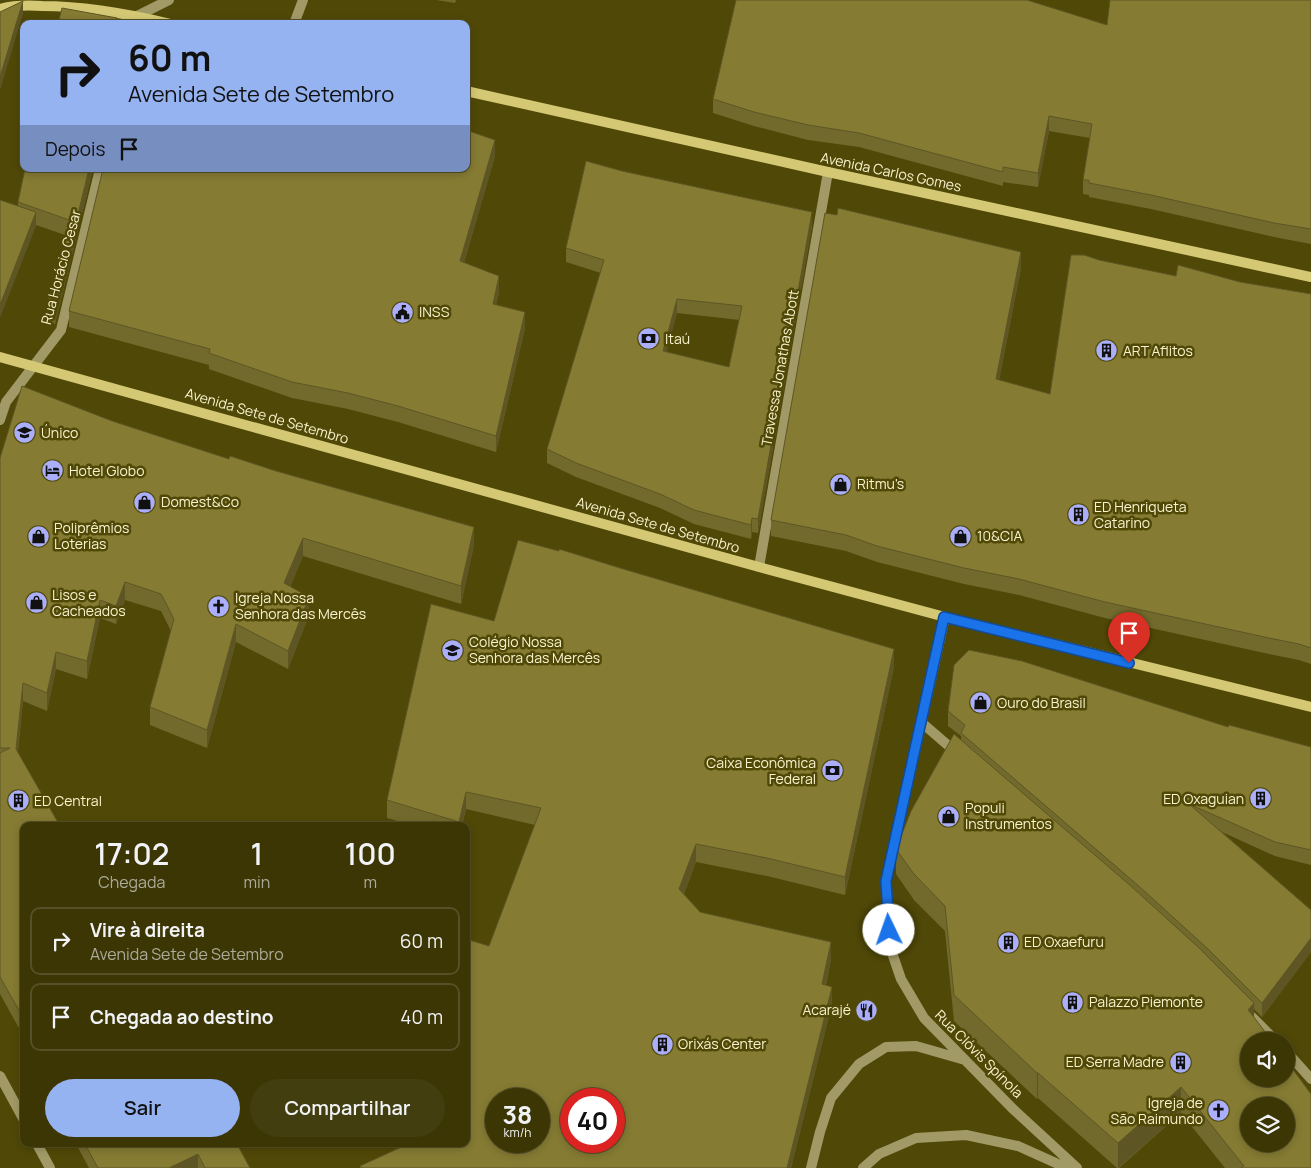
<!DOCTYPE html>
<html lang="pt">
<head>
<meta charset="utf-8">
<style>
  :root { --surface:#3c3605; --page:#433e0f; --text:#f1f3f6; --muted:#acab9a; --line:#555027; --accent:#95b2f1 }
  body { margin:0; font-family:Manrope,sans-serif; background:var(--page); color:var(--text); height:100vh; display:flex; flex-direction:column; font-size:19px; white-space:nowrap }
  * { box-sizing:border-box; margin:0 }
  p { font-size:16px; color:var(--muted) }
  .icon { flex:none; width:28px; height:28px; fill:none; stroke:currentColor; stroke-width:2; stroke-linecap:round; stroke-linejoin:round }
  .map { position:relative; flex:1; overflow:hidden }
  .side { position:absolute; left:20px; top:822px; width:450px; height:325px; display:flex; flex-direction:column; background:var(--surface); border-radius:10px; box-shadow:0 2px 8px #0003,0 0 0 1px var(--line) }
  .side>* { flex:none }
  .guide { position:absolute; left:20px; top:20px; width:450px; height:152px; border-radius:10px; box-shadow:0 2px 8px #0003,0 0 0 1px var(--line); background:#95b2f1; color:#111; overflow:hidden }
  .buttons { position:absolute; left:1240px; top:1032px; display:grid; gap:10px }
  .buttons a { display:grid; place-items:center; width:55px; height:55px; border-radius:50%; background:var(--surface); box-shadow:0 2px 8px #0003,0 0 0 1px var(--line); font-size:25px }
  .speed { position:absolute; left:485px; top:1088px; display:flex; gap:10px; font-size:25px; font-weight:700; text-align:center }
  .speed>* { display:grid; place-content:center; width:65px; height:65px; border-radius:50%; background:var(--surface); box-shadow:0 2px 8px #0003,0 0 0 1px var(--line); line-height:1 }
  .speed small { font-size:12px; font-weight:400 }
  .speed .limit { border:8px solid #d22; background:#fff; color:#111 }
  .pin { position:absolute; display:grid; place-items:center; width:42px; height:42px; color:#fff; margin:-51px -21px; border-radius:50% 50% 50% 0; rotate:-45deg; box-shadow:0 0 5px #0007 }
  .pin .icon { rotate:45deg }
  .me { position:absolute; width:55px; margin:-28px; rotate:357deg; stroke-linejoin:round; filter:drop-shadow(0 0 4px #0008) }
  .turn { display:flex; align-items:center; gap:18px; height:105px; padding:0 25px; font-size:22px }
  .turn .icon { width:65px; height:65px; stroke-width:2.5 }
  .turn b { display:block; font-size:35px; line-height:42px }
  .then { display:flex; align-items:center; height:48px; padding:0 25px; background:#0003; gap:10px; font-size:19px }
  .eta { display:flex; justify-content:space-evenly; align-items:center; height:85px; text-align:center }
  .eta b { font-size:30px; font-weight:600; line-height:35px }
  .button { display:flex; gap:10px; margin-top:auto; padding:10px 25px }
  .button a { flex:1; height:58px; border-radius:30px; background:var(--accent); color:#111; font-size:20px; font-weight:600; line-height:58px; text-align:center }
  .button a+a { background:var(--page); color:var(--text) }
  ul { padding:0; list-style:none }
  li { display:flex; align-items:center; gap:15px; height:68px; margin:0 10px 8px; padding:0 15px; border:2px solid var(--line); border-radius:10px }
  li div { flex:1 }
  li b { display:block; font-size:19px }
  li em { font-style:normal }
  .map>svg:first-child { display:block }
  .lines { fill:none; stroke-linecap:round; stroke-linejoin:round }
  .minor { stroke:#a19a67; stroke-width:10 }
  .tertiary { stroke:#a19a67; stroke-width:10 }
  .secondary { stroke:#d4c875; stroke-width:10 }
  .wall { fill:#726a2c; fill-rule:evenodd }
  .shaded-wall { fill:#5d5624 }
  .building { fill:#857b33; stroke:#5d5624; fill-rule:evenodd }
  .route-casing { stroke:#114b97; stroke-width:12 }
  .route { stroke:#1a73e8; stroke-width:9 }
  .labels { text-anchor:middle; stroke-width:5; stroke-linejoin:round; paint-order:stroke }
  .street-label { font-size:14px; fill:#f8f3cd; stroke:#504807 }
  .poi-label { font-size:14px; fill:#f8f3cd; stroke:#504807; text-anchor:start }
</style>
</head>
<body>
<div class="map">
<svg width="1311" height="1168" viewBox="0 0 1311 1168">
  <rect width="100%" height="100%" fill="#504807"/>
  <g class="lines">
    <path class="minor" d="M135,24L137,16L169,0
      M294,24L303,0
      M0,420L6,402L61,330L100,169
      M759,567L828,172
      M921,722L958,754
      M1252,1017L1276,1041
      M1286,1051L1311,1079
      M0,1076L24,1120
      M37,1144L50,1168"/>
    <path class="tertiary" d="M945,617L886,881L890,947L901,979L924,1018L1012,1108L1077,1168
      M811,1168L820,1132L831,1098L859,1064L886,1047L916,1046L965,1060
      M863,1168L879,1154L916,1138L966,1135L1018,1146L1067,1168"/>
    <path class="secondary" d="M0,9C14,5 27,5 42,6C86,6 129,14 171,24
      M466,91L828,172L1311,277
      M0,357L759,567L945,617L1311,707"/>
  </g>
  <path class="wall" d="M436,0H456L455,3Z
    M1311,0V244L1274,237L1151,209L1089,197V195L1083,194V180L1090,138L1049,131L1038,187L1003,182V186L859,147L808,140L754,126L713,113V99L1107,25Z
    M495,156L464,263L499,292L496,304L525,328L496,452L398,422L348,409L292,398L209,369V365L69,327V311Z
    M25,169H93L55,324L47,321V305L68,236L36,225V226L18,206V202Z
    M812,226L758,533L752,532L751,539L694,524L660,508L576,477L547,463V449L601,273L566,262V248ZM677,313L740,320L729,367L666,352Z
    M1099,260L1176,276L1240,282L1311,294V664L1299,660L1269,654L1105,618L1019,595L964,584L877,562L846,551L771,536V520L1021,268L999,380L1050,394Z
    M112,421L474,545L461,604L303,556L290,587L309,615L288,669L236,642L207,748L150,725V707L171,631L161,611L125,600L116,624L100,618L87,679L56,669L47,711L23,701L18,751L24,826V1037L0,994V458Z
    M494,621L894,667L845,895L767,876L696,862L684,894L700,912L831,960L826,985L832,1004L791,1168H360V1166L466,1144L489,946L535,825L466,809L462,826H414L387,818V800Z
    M948,711L1228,727L1311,747V865L1275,856L1222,832L1311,910V952L1262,1017L1254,1009V1016L1311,1168H1225L1181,1113L1119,1168H1117L1038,1098L1037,1099L954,1021L945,931L914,900L896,874V849L961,740V736L948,726Z
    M76,1144H237L250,1168H89Z"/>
  <path class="shaded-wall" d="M23,1V14L0,90V77Z
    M1049,116V131L1038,187V173Z
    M495,140V156L460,277V261Z
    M89,169H93L55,324V308Z
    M36,212V226L0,318V305Z
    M812,212V226L758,533V519Z
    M1021,252V268L996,396V379Z
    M499,276V292L493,320V304Z
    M677,299V313L663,365V351Z
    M525,312V328L496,452V436Z
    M752,518V532L751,539V525Z
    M474,527V545L461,604V586Z
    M303,538V556L284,601V583Z
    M125,582V600L116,624V606Z
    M309,597V615L288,669V651Z
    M100,600V618L87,679V661Z
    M236,624V642L207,748V730Z
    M894,649V667L845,895V877Z
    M56,652V669L47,711V693Z
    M23,683V701L16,766V749Z
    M466,792V809L462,826H459V822Z
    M696,844V862L679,907V889Z
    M1311,938V952L1262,1017V1003Z
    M831,942V960L822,1001V984Z
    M832,987V1004L791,1168H787Z
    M1254,1003V1028L1248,1010Z
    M1037,1073H1038V1098L1037,1099Z
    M1181,1087V1113L1118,1168V1143Z
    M198,1154V1168H169Z"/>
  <path class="building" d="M736,0H1027L1107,25L1110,0H1311V229L1274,223L1151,195L1089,183V180H1083L1092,124L1049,116L1038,173L1003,167V172L859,133L808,125L754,112L713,99Z
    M23,1L0,77V12Z
    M62,8L117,18L115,24H58Z
    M466,130L495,140L460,261L499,276L493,304L525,312L496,436L398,406L348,393L292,382L209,353L210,349L69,311L103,169H466Z
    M586,161L622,171L812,212L758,519L752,518L751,525L694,510L660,494L576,463L547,449L604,260L566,248ZM677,299L742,306L729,367L663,351Z
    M25,169H89L55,308L47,305L72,221L18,202Z
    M0,200L36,212L0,305Z
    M838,208L1021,252L996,379L1050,394L1071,255H1084L1099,260L1176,276L1178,265L1240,282L1311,294V648L1299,644L1269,638L1105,602L1019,579L964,568L877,546L846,535L771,520L825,213L837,215Z
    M22,386L112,421L229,459L230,456L276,471L474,527L461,586L303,538L284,583L309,597L288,651L236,624L207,730L150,707L174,619L161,594L125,582L116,606L100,600L87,661L56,652L47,693L23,683L16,749L60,826H24V1019L0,977V753L10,748H0V458Z
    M518,540L559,551V549L620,568L894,649L845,877L767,858L696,844L679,889L700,912L831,942L822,984L832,987L787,1168H362L360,1166L408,1144H466V939L489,946L541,808L466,792L459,822L387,800L431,604L494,621ZM496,1099H539V1141H496ZM571,1099H614V1141H571Z
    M969,650L1022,661L1228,727L1229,725L1311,747V850L1275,842L1189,804L1311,910V938L1262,1003L1208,949L1141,888L961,733L965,725L948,711L954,665Z
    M954,734L1132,887L1198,947L1254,1003L1248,1010L1253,1016L1272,1041H1249V1079H1286V1060L1311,1094V1168H1241L1244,1166L1181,1087L1118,1143L1038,1073H1037L954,995L945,906L914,874L896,849L911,811ZM1249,1106H1286V1144H1249Z
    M85,1144H237L250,1168H205L198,1154L169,1168H98Z"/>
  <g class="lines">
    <defs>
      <path id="route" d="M889,930L886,881L944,617L1129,663"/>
    </defs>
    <use href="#route" class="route-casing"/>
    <use href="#route" class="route"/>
  </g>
  <defs>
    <symbol id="civic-disc" viewBox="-11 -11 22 22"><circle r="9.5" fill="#abaffb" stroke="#504807"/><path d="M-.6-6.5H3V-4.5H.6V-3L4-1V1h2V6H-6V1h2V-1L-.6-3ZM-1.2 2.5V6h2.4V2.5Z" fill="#111"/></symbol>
    <symbol id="bank-disc" viewBox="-11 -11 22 22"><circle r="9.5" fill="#abaffb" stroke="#504807"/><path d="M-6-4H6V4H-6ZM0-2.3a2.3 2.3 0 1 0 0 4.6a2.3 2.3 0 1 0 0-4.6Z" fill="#111"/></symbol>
    <symbol id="building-disc" viewBox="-11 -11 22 22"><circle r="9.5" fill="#abaffb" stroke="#504807"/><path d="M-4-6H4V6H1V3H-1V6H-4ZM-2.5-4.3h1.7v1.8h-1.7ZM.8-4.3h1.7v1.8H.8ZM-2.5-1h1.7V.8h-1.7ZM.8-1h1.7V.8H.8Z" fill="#111"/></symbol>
    <symbol id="university-disc" viewBox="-11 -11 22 22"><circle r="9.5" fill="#abaffb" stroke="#504807"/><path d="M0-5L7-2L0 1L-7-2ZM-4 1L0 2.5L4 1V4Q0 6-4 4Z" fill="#111"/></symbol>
    <symbol id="hotel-disc" viewBox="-11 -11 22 22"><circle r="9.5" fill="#abaffb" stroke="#504807"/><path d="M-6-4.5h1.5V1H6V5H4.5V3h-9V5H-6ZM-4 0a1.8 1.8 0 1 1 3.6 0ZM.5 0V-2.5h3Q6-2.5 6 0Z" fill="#111"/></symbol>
    <symbol id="shop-disc" viewBox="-11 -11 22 22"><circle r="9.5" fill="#abaffb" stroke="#504807"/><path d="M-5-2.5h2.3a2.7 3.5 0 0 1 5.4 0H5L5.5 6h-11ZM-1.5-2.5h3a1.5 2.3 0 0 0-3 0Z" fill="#111"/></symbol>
    <symbol id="church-disc" viewBox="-11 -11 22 22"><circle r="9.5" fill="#abaffb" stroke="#504807"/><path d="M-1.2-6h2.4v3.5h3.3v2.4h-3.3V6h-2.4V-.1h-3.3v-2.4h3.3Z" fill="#111"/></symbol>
    <symbol id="school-disc" viewBox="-11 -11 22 22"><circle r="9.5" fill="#abaffb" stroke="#504807"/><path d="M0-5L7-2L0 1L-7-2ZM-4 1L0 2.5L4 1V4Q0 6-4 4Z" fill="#111"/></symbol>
    <symbol id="restaurant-disc" viewBox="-11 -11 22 22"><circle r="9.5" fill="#abaffb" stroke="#504807"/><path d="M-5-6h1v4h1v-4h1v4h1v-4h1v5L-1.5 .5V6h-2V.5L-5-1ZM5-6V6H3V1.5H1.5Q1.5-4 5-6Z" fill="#111"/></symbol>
  </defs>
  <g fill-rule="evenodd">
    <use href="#civic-disc" x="390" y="300" width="25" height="25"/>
    <use href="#bank-disc" x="636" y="326" width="25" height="25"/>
    <use href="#building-disc" x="1094" y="338" width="25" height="25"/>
    <use href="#university-disc" x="12" y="420" width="25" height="25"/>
    <use href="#hotel-disc" x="40" y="458" width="25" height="25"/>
    <use href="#shop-disc" x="828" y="472" width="25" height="25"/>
    <use href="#shop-disc" x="132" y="490" width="25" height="25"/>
    <use href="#building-disc" x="1066" y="502" width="25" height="25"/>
    <use href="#shop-disc" x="26" y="524" width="25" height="25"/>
    <use href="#shop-disc" x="948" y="524" width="25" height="25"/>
    <use href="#shop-disc" x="24" y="590" width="25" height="25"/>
    <use href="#church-disc" x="206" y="594" width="25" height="25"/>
    <use href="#school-disc" x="440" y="638" width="25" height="25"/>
    <use href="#shop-disc" x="968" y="690" width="25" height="25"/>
    <use href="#bank-disc" x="820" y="758" width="25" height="25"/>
    <use href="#building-disc" x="1248" y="786" width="25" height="25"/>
    <use href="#building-disc" x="6" y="788" width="25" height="25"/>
    <use href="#shop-disc" x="936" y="804" width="25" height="25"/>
    <use href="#building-disc" x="996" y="930" width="25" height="25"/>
    <use href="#building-disc" x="1060" y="990" width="25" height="25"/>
    <use href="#restaurant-disc" x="854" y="998" width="25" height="25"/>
    <use href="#building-disc" x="650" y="1032" width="25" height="25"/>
    <use href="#building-disc" x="1168" y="1050" width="25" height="25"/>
    <use href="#church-disc" x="1206" y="1098" width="25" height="25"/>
  </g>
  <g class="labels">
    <g class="street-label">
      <text transform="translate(891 172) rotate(12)" y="5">Avenida Carlos Gomes</text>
      <text transform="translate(61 267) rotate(-75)" y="5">Rua Horácio Cesar</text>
      <text transform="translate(780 368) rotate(-80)" y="5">Travessa Jonathas Abott</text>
      <text transform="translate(267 416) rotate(16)" y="5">Avenida Sete de Setembro</text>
      <text transform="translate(658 525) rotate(16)" y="5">Avenida Sete de Setembro</text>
      <text transform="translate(979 1054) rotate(45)" y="5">Rua Clóvis Spínola</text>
    </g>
    <g class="poi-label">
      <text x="419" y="317">INSS</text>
      <text x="665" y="344">Itaú</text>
      <text x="1123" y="356">ART Aflitos</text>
      <text x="41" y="438">Único</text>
      <text x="69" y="476">Hotel Globo</text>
      <text x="857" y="489">Ritmu's</text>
      <text x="161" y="507">Domest&amp;Co</text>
      <text x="1094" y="512">ED Henriqueta<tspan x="1094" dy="16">Catarino</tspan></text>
      <text x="54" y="533">Poliprêmios<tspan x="54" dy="16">Loterias</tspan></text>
      <text x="977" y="541">10&amp;CIA</text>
      <text x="52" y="600">Lisos e<tspan x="52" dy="16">Cacheados</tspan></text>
      <text x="235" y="603">Igreja Nossa<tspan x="235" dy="16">Senhora das Mercês</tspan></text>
      <text x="469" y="647">Colégio Nossa<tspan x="469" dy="16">Senhora das Mercês</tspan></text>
      <text x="997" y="708">Ouro do Brasil</text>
      <text x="816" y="768" text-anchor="end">Caixa Econômica<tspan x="816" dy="16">Federal</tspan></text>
      <text x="1244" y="804" text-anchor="end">ED Oxaguian</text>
      <text x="34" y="806">ED Central</text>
      <text x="965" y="813">Populi<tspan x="965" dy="16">Instrumentos</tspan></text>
      <text x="1024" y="947">ED Oxaefuru</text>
      <text x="1089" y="1007">Palazzo Piemonte</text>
      <text x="851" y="1015" text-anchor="end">Acarajé</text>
      <text x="678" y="1049">Orixás Center</text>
      <text x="1164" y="1067" text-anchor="end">ED Serra Madre</text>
      <text x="1203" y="1108" text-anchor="end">Igreja de<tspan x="1203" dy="16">São Raimundo</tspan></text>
    </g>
  </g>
</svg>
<div class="buttons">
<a><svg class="icon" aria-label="sound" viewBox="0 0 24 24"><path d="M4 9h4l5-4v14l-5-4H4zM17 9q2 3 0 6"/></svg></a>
<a><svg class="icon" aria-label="layers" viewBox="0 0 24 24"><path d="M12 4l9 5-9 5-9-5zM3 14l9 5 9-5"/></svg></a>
</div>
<div class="speed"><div>38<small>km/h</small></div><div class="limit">40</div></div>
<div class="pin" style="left:1129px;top:663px;background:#d93025"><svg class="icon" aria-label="arrive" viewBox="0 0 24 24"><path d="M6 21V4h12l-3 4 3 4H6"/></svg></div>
<svg class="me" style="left:889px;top:930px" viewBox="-20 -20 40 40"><circle r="19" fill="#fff"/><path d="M0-13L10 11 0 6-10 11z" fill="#1a73e8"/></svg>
<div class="guide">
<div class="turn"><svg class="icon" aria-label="right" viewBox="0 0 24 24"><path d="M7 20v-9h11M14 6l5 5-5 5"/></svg><div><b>60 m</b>Avenida Sete de Setembro</div></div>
<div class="then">Depois<svg class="icon" aria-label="arrive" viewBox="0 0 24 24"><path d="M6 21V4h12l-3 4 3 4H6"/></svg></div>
</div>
<section class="side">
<div class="eta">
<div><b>17:02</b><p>Chegada</p></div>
<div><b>1</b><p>min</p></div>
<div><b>100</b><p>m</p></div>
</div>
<ul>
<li><svg class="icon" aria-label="right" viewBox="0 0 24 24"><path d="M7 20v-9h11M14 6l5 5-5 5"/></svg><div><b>Vire à direita</b><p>Avenida Sete de Setembro</p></div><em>60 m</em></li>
<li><svg class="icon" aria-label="arrive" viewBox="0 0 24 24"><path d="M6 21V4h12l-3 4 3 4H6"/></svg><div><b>Chegada ao destino</b></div><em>40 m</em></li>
</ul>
<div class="button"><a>Sair</a><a>Compartilhar</a></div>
</section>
</div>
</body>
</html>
